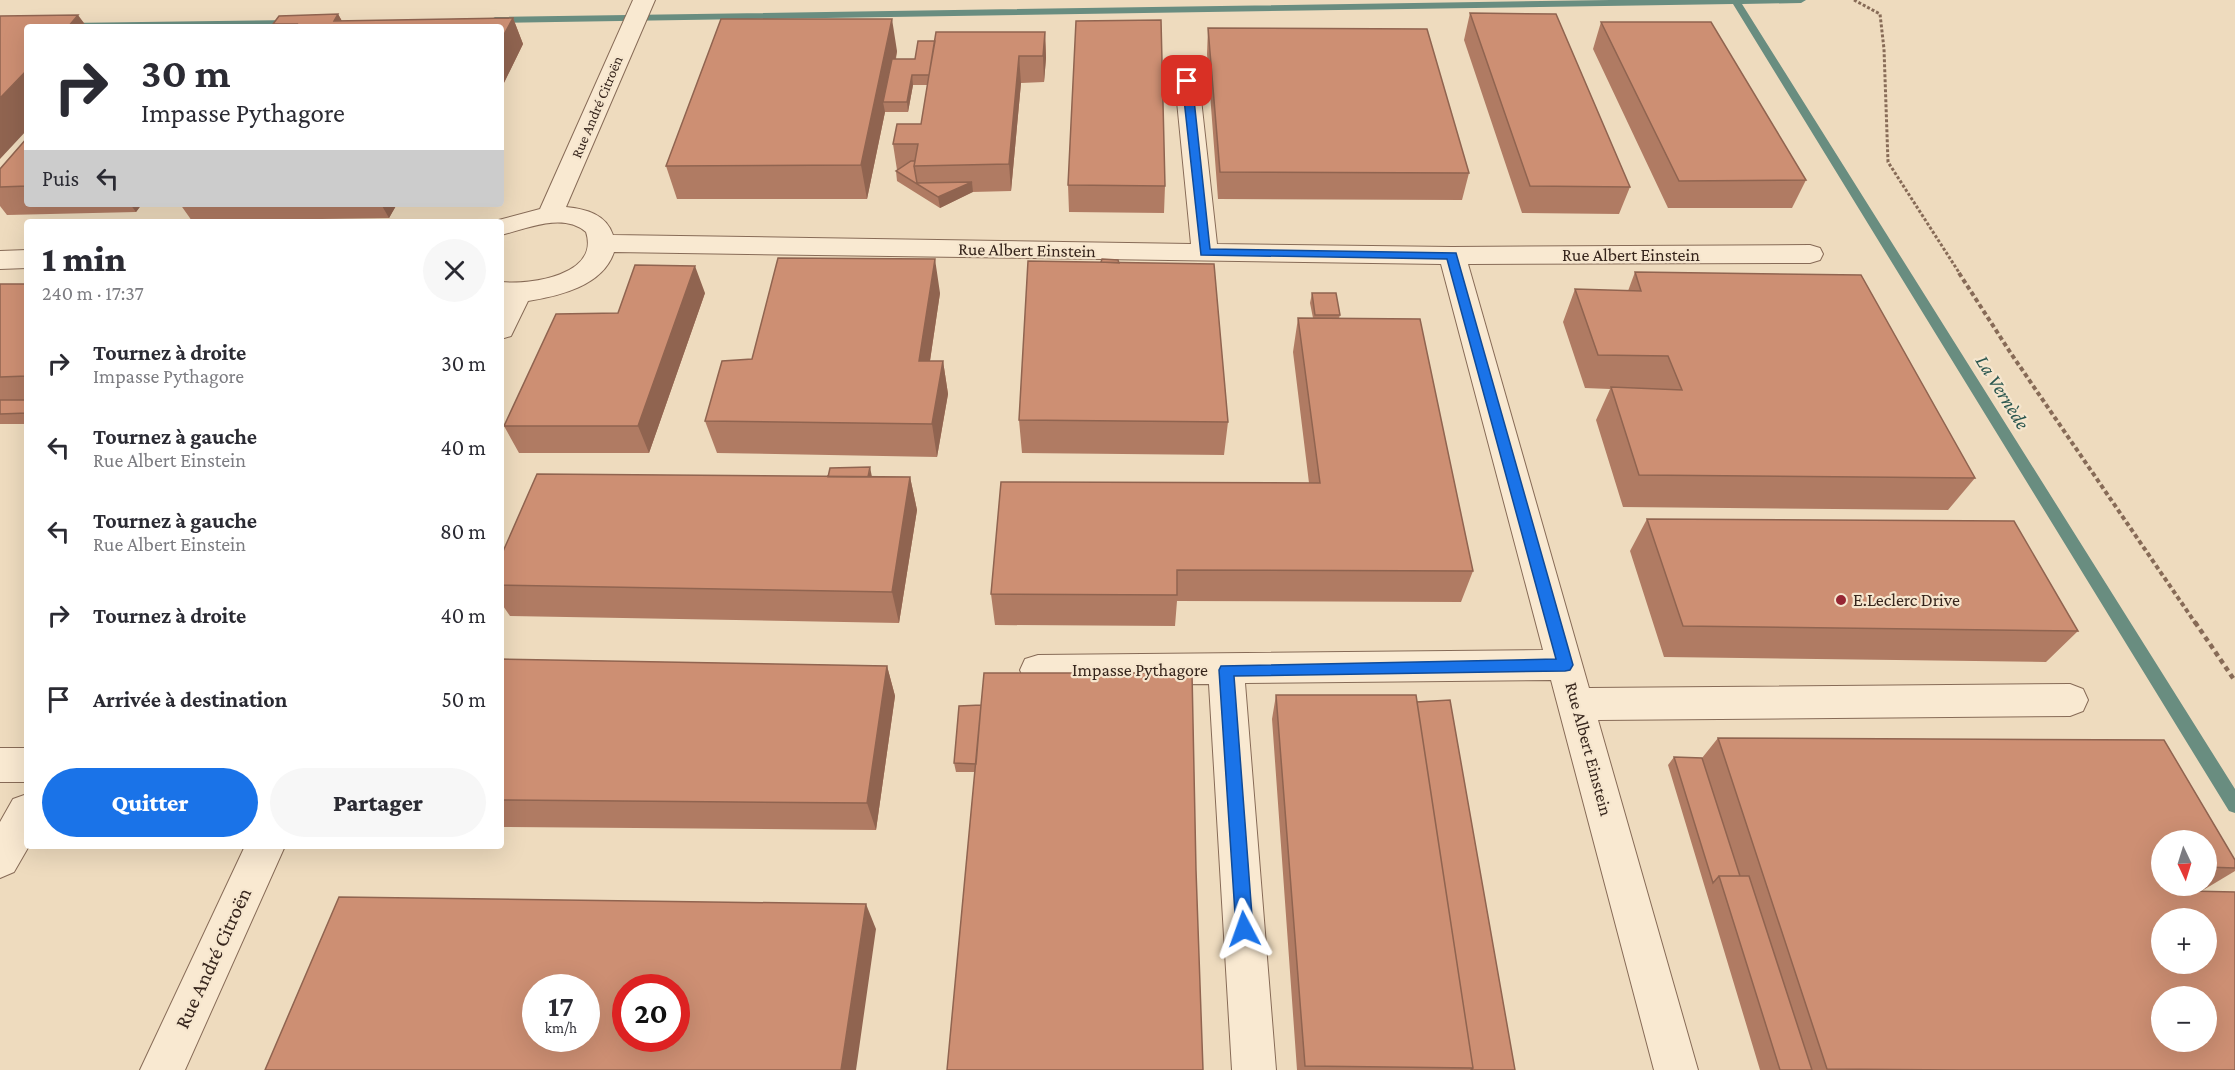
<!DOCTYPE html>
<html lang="fr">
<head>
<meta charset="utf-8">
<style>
  :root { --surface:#fff; --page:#f7f7f7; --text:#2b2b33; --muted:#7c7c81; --accent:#1a73e8 }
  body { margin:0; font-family:"Crimson Pro",serif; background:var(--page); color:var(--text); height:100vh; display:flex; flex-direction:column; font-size:22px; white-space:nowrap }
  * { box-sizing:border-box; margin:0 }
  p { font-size:20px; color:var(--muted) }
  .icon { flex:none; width:33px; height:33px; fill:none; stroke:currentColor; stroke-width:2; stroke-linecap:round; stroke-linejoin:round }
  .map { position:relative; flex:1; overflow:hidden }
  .side { position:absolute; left:24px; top:219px; width:480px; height:630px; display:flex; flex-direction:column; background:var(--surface); border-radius:6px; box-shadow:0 6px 24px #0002 }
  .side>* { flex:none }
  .hud { position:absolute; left:24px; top:24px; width:480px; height:183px; border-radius:6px; box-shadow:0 6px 24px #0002; background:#fff; color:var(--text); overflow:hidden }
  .needle { width:39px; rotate:176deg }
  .tools { position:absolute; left:2151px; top:830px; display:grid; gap:12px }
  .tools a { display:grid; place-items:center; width:66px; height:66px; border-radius:50%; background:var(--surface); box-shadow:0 6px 24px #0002; font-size:30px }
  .speed { position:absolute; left:522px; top:974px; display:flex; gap:12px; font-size:30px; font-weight:700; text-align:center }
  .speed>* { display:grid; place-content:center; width:78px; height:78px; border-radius:50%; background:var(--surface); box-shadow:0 6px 24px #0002; line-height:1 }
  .speed small { font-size:15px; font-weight:400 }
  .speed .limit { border:9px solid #d22; background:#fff; color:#111 }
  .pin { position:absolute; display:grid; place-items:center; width:51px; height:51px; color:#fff; margin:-26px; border-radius:12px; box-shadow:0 3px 9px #0006 }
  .me { position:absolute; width:66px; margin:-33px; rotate:356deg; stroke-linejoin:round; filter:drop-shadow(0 0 4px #0008) }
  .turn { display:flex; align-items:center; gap:21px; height:126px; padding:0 18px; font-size:27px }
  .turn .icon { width:78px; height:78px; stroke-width:2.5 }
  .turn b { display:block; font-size:42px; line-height:51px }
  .then { display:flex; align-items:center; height:57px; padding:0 18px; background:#0003; gap:12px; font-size:22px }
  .round { display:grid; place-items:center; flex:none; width:63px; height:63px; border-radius:32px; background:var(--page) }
  .headline { display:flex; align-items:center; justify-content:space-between; height:102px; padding:0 18px }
  h1 { font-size:36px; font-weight:800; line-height:45px }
  .action { display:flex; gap:12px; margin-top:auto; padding:12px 18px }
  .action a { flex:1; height:69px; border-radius:36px; background:var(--accent); color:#fff; font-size:24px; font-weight:800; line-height:69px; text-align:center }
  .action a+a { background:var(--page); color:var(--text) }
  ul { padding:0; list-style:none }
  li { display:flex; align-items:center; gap:18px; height:84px; padding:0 18px }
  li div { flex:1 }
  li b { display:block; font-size:22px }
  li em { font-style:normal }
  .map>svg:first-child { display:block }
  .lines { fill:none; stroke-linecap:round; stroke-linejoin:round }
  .stream { fill:#698d80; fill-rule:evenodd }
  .minor-casing { stroke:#876b57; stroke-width:2 }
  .path-far2 { stroke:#876b57; stroke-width:3; stroke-dasharray:3 2; stroke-linecap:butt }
  .path-far1 { stroke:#876b57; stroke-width:4; stroke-dasharray:4.5 3; stroke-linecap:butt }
  .path { stroke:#876b57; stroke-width:4.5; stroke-dasharray:5 4; stroke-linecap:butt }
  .minor { fill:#f9e9d1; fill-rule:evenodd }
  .wall { fill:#b07b63; fill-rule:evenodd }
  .shaded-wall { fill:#906450 }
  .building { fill:#cd8f73; stroke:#906450; stroke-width:1.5; fill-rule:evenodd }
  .route { fill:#1a73e8; stroke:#114b97; stroke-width:1.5 }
  .poi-dot { fill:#962633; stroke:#f6e6ce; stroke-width:2 }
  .labels { text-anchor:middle; stroke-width:4.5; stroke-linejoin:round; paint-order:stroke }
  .far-street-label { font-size:15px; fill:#36251c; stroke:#f6e6ce }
  .street-label { font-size:18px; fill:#36251c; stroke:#f6e6ce }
  .poi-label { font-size:18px; fill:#36251c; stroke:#f6e6ce; text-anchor:start }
  .water-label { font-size:20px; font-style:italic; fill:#2a564e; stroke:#f6e6ce }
  .near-street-label { font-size:21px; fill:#36251c; stroke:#f6e6ce }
</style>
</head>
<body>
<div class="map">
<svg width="2235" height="1070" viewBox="0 0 2235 1070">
  <rect width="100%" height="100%" fill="#eedbbe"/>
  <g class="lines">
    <path class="stream" d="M1610,0H1806L1801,3L1742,4L2235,789V813L2229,811L1733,4L495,23L490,20L495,17Z
      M294,20L299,23L298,25L61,26L66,23Z"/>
    <defs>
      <path id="minor" d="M633,0H655L566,207C586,209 606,214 613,235L1191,244L1175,81L1179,76L1187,74L1195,76L1199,81L1217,244L1452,247L1810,245L1820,248L1823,254L1820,260L1810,263L1468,264L1589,688L2070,684L2083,689L2088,700L2083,711L2070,716L1598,720L1698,1070H1654L1551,680L1245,683L1276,1070H1232L1209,684L1038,685L1025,681L1020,670L1025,659L1038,655L1543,650L1441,264L614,252C603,286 559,296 528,301L511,336L501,339V282C531,285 600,275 586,232C563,212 526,229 501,235V222H491L540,209Z
        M27,250V268L0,269V251Z
        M0,748H27V782H0Z
        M27,794V846H29L14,872L0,878V822L13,799Z
        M245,846H285L185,1070H140Z"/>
    </defs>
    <use href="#minor" class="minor-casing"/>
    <path class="path-far2" d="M1854,0L1880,14L1884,49L1888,162L1960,274"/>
    <path class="path-far1" d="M1959,273L2010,352L2196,624"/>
    <path class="path" d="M2195,622L2235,681"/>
    <use href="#minor" class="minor"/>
  </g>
  <path class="wall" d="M1470,13L1630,187L1619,214L1522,213L1464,40Z
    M338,14L342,21L513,18L523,44L501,89V27H274L273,24L279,16Z
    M1601,22L1806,180L1792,208H1668L1593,49Z
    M1208,28L1469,173L1462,200L1218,199L1207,54Z
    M1045,32L1046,58L1044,82L1021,83L1011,191L972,192L940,208L897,181L896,171L897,170L893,144L921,124L928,85H913L908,112H885L867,199H677L666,166L897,51L896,59H915L935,41Z
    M27,138V204H142L136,212L7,215L0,206V169Z
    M1068,185L1165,186L1164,213L1069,212Z
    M180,204H397L389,218L192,221Z
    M1119,263L1228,422L1224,455L1022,453L1019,420Z
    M1635,272L1975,478L1948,510L1623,507L1596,420L1610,389L1585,388L1563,322L1575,289L1628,291Z
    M0,284H27V424H0Z
    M705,293L649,453H519L504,426L618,313Z
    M940,293L930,361H943L948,394L937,457L717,453L705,421L752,359Z
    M1312,293L1340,315L1339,318L1473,571L1461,602L1177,601L1175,626L995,625L991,594L1309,483L1293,352L1298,318H1313L1310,303Z
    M872,477H910L917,510L899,623L510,616L501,603V556Z
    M1647,519L2078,631L2046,662L1664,657L1630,551Z
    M501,659L887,666L895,696L876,830L501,827Z
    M1276,695L1417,702L1515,1070H1297L1272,719Z
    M981,705L975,772H956L954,763Z
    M1718,738L2164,740L2235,860V871L2200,892H2235V1070H1760L1668,765L1674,757L1702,758ZM2162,840H2206V885H2162ZM2162,918H2206V963H2162ZM2162,996H2206V1041H2162Z"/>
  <path class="shaded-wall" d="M338,14L345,27L334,21Z
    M78,15L87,27H68Z
    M513,18L523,44L501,89V40Z
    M892,19L897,51L887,102H883L885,112L867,199L861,165Z
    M1045,32L1046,58L1044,82L1043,56Z
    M1019,56L1021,83L1011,191L1009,164Z
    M27,70V130L0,159V98Z
    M912,75L913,85L908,112L907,102Z
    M972,182L973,192L940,208L938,197Z
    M130,204H142L136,212Z
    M381,204H397L389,218Z
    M935,259L940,293L925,394L919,361Z
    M695,266L705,293L649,453L638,426Z
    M943,361L948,394L937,457L932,424Z
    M870,467L872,477L865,499Z
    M910,477L917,510L899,623L892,592Z
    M887,666L895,696L876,830L867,803Z
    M866,904L876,929L856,1070H841Z"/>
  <path class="building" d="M1470,13L1556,14L1630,187L1530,186Z
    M338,14L334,21L513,18L501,40V27H295L297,24H273L279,16Z
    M78,15L68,27H27V70L0,98V16Z
    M721,19H892L861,165L666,166Z
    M1161,20L1165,186L1068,185L1076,21Z
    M1601,22H1711L1806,180L1679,181Z
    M1208,28L1427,29L1469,173L1220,172Z
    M936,32H1045L1043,56H1019L1009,164L914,166L918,144H893L897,124H921Z
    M918,41H935L929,75H912L907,102H883L892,59H915Z
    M27,138V186L0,187V169Z
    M911,161H915L914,166L917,183L972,182L938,197L896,171Z
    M778,258L935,259L919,361H943L932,424L705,421L722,361L752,359Z
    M1102,259L1118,260L1119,263L1101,262Z
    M1028,261L1214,264L1228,422L1019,420Z
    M635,265L695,266L638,426H504L556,314L618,313Z
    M1635,272L1861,275L1975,478L1639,475L1611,387L1682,390L1668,356L1598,355L1575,289L1641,291Z
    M0,284H27V376L0,377Z
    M1312,293H1336L1340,315H1315Z
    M1298,318L1420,319L1473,571L1177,570V595L991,594L1001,482L1320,483Z
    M0,400H27V413L0,414Z
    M870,467L868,477H828L830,468Z
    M537,474L910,477L892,592L501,585V556Z
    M1647,519L2014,521L2078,631L1683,626Z
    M501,659L887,666L867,803L501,800Z
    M984,673H1192L1196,870L1203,1070H947Z
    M1276,695H1416L1473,1068L1305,1066Z
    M1450,700L1515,1070H1471L1473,1068L1417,702Z
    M981,705L976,764L954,763L959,706Z
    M1718,738L2164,740L2235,860V868L2206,867V840H2162V885H2186L2189,891L2235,892V1070H1959L1827,1069ZM2162,918H2206V963H2162ZM2162,996H2206V1041H2162Z
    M1674,757L1702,758L1740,876H1719L1713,883Z
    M1719,876H1749L1812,1070H1780Z
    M339,897L866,904L841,1070H265ZM536,987H586V1038H536ZM626,987H676V1038H626Z"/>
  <path class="route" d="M1187,78L1192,81L1210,249L1456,253L1573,665L1570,670L1565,671L1234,676L1253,929L1250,935L1244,937L1238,935L1236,929L1219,670L1221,666L1556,659L1447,259L1201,255L1182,81Z"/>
  <circle class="poi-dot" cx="1841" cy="600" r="6"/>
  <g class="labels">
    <g class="far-street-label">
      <text transform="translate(597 107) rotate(-67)" y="5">Rue André Citroën</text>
    </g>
    <g class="street-label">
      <text transform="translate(1027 250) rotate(1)" y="6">Rue Albert Einstein</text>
      <text x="1631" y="261">Rue Albert Einstein</text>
      <text x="1140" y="676">Impasse Pythagore</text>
      <text transform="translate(1589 749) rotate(75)" y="6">Rue Albert Einstein</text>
    </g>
    <g class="poi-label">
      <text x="1853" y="606">E.Leclerc Drive</text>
    </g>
    <g class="water-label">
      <text transform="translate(2003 392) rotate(58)" y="7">La Vernède</text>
    </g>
    <g class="near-street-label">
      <text transform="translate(213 958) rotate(-65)" y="7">Rue André Citroën</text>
    </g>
  </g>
</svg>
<div class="tools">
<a><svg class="needle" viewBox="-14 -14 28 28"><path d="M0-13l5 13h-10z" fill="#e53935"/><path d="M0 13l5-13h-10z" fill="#7c7c81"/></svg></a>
<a>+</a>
<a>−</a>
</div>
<div class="speed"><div>17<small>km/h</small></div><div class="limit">20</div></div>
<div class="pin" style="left:1187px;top:81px;background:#d93025"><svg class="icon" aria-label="arrive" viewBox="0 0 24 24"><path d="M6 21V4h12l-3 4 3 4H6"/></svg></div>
<svg class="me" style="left:1244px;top:929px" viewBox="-20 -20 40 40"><path d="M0-17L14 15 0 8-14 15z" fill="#1a73e8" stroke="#fff" stroke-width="4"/></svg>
<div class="hud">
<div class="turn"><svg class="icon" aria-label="right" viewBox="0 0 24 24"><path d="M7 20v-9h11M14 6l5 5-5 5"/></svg><div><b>30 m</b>Impasse Pythagore</div></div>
<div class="then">Puis<svg class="icon" aria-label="left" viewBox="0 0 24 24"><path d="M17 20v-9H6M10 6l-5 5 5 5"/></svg></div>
</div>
<section class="side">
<div class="headline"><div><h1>1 min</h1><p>240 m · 17:37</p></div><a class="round"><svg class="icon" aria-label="close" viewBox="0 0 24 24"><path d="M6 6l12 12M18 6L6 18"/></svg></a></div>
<ul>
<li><svg class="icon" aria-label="right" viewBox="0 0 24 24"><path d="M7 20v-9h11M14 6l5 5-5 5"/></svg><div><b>Tournez à droite</b><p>Impasse Pythagore</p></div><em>30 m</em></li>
<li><svg class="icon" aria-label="left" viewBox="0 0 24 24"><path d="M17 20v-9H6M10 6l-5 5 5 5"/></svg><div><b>Tournez à gauche</b><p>Rue Albert Einstein</p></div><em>40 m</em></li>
<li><svg class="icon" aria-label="left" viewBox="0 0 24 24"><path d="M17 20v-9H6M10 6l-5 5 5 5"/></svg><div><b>Tournez à gauche</b><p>Rue Albert Einstein</p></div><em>80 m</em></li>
<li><svg class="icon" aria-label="right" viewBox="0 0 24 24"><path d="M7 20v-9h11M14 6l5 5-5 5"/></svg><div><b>Tournez à droite</b></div><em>40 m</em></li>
<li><svg class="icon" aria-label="arrive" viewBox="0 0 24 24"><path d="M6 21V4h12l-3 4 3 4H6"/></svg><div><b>Arrivée à destination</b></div><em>50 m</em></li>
</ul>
<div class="action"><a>Quitter</a><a>Partager</a></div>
</section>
</div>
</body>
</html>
